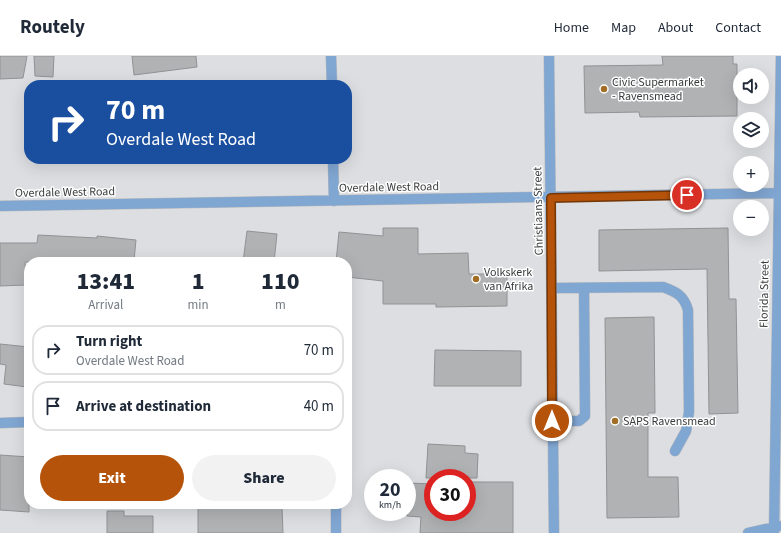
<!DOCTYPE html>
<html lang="en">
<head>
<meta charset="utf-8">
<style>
  :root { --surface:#fff; --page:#f2f2f3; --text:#1f2937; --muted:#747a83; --line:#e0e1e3; --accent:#b45309 }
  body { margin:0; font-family:"Source Sans 3",sans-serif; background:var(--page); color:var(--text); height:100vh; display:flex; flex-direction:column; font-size:15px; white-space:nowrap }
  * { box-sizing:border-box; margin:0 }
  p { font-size:13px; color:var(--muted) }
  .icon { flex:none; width:22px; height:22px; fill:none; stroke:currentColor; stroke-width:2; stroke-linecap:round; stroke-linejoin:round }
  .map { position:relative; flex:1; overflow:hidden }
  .drawer { position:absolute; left:24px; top:201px; width:328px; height:252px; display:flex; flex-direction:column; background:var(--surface); border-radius:16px; box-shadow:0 4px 16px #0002 }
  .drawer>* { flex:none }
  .banner { position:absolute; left:24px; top:24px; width:328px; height:84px; border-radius:16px; box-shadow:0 4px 16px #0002; background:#1a4fa0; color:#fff; overflow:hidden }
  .controls { position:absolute; left:733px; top:12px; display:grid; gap:8px }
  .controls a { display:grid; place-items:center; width:36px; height:36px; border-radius:50%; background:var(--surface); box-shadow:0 4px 16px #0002; font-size:20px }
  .speed { position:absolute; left:364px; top:413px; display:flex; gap:8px; font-size:20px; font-weight:700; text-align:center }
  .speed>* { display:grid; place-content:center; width:52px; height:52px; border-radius:50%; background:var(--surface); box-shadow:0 4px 16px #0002; line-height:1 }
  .speed small { font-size:10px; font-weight:400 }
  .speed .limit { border:6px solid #d22; background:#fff; color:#111 }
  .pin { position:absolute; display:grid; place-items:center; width:34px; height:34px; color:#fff; margin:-17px; border:2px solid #fff; border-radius:50%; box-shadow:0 1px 4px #0007 }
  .me { position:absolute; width:44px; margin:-22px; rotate:0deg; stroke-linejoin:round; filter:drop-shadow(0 0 3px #0008) }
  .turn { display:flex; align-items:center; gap:14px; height:84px; padding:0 16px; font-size:18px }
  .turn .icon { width:52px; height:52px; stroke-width:2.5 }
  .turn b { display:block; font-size:28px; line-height:34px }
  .eta { display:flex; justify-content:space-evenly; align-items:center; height:68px; text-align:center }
  .eta b { font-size:24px; font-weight:800; line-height:28px }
  .button { display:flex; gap:8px; margin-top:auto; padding:8px 16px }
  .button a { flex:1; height:46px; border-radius:24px; background:var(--accent); color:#fff; font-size:16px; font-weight:800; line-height:46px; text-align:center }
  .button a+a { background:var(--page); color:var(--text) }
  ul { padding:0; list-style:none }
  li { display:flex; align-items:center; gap:12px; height:50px; margin:0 8px 6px; padding:0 8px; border:2px solid var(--line); border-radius:16px }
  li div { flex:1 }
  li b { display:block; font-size:15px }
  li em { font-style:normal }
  header { display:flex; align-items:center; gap:24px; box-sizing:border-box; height:56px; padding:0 20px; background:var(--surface); border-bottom:1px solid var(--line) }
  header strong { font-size:19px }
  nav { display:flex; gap:22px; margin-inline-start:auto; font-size:14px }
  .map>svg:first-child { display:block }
  .building { fill:#b0b2b4; stroke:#909294 }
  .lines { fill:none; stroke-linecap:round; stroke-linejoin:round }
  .minor-casing { stroke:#b9babd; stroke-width:11 }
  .minor { stroke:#80a6d2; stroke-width:10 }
  .route-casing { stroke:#753606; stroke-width:10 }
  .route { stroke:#b45309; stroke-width:7 }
  .poi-dot { fill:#a06e24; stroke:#fff; stroke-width:1.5 }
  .labels { text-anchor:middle; stroke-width:3; stroke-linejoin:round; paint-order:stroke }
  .poi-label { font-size:12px; fill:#3b3c3d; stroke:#fff; text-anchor:start }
  .street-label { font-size:12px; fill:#3b3c3d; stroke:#fff }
</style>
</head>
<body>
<header>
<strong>Routely</strong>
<nav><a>Home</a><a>Map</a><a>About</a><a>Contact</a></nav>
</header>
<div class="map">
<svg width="781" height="477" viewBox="0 0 781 477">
  <rect width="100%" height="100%" fill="#dcdee1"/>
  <path class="building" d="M0,0H27L23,22L0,23Z
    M34,0H54L53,21L35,20Z
    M132,0H196L197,11L134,19Z
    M662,0H733V8H737V60L640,61L639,56L585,57L584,10L663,9Z
    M383,172H418V198L468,197L469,218H507V250L436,251V248H383V225L347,221V206H336L339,176L383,180Z
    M728,172L729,243H736L738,357L709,358L707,213L599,215V174Z
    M247,175L277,178L274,206H243Z
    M38,179L97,182V180L136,184L134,205L25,206L26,229L0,230V187H37Z
    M654,261L655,357H648V421H678L679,461L607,462L605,262Z
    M0,288L29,291L27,331L4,328L6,309L0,308Z
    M435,294L521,295V330H434Z
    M428,388L465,390V397L478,398L477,422H426Z
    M0,399L29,401V456L0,454Z
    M467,426H513V477H420L421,461L407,460V427L433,428V456H467Z
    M198,448H231V452L282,451L283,477H198Z
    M107,455H124V460H153V477H107Z"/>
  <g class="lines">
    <defs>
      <path id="minor" d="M331,0L332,29
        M549,0L554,477
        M333,103L334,145
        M0,150L778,137
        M552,232L663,231C677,236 684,240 688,254L689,356L686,375L675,395
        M552,365H579L585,360L584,232
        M0,367L29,366
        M336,448V477
        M748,477L779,470
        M774,477L781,0"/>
    </defs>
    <use href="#minor" class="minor-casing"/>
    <use href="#minor" class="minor"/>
  </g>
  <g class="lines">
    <defs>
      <path id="route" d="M552,365L551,142L687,139"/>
    </defs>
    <use href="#route" class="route-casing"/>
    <use href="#route" class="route"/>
  </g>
  <g class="poi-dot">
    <circle cx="604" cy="33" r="4"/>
    <circle cx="476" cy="223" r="4"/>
    <circle cx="615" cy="365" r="4"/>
  </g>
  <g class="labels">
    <g class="poi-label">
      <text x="612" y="30">Civic Supermarket<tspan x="612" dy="14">- Ravensmead</tspan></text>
      <text x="484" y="220">Volkskerk<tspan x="484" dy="14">van Afrika</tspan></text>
      <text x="623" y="369">SAPS Ravensmead</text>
    </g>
    <g class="street-label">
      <text transform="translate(389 131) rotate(-1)" y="4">Overdale West Road</text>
      <text transform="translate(65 136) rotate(-1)" y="4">Overdale West Road</text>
      <text transform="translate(538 155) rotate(-91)" y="4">Christiaans Street</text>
      <text transform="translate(764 238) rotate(-89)" y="4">Florida Street</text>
    </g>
  </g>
</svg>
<div class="controls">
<a><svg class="icon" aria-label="sound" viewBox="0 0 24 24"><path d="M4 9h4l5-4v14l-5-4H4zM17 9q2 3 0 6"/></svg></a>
<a><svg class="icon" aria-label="layers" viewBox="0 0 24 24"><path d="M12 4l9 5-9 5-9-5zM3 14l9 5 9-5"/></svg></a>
<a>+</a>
<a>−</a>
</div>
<div class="speed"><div>20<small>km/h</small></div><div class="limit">30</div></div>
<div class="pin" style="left:687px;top:139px;background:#d93025"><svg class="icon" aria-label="arrive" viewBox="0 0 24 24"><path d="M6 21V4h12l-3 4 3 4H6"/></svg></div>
<svg class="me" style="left:552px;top:365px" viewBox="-20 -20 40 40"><circle r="17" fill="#b45309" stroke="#fff" stroke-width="3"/><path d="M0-11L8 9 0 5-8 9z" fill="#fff"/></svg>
<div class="banner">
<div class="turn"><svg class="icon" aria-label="right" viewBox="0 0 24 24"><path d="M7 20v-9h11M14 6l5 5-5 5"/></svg><div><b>70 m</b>Overdale West Road</div></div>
</div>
<section class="drawer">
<div class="eta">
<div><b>13:41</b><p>Arrival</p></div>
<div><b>1</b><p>min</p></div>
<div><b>110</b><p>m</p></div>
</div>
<ul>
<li><svg class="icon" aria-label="right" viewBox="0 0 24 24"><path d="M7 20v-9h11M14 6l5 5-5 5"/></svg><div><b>Turn right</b><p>Overdale West Road</p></div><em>70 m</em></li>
<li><svg class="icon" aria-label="arrive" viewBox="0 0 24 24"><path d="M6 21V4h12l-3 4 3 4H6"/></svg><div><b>Arrive at destination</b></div><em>40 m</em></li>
</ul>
<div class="button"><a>Exit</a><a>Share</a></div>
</section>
</div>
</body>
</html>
